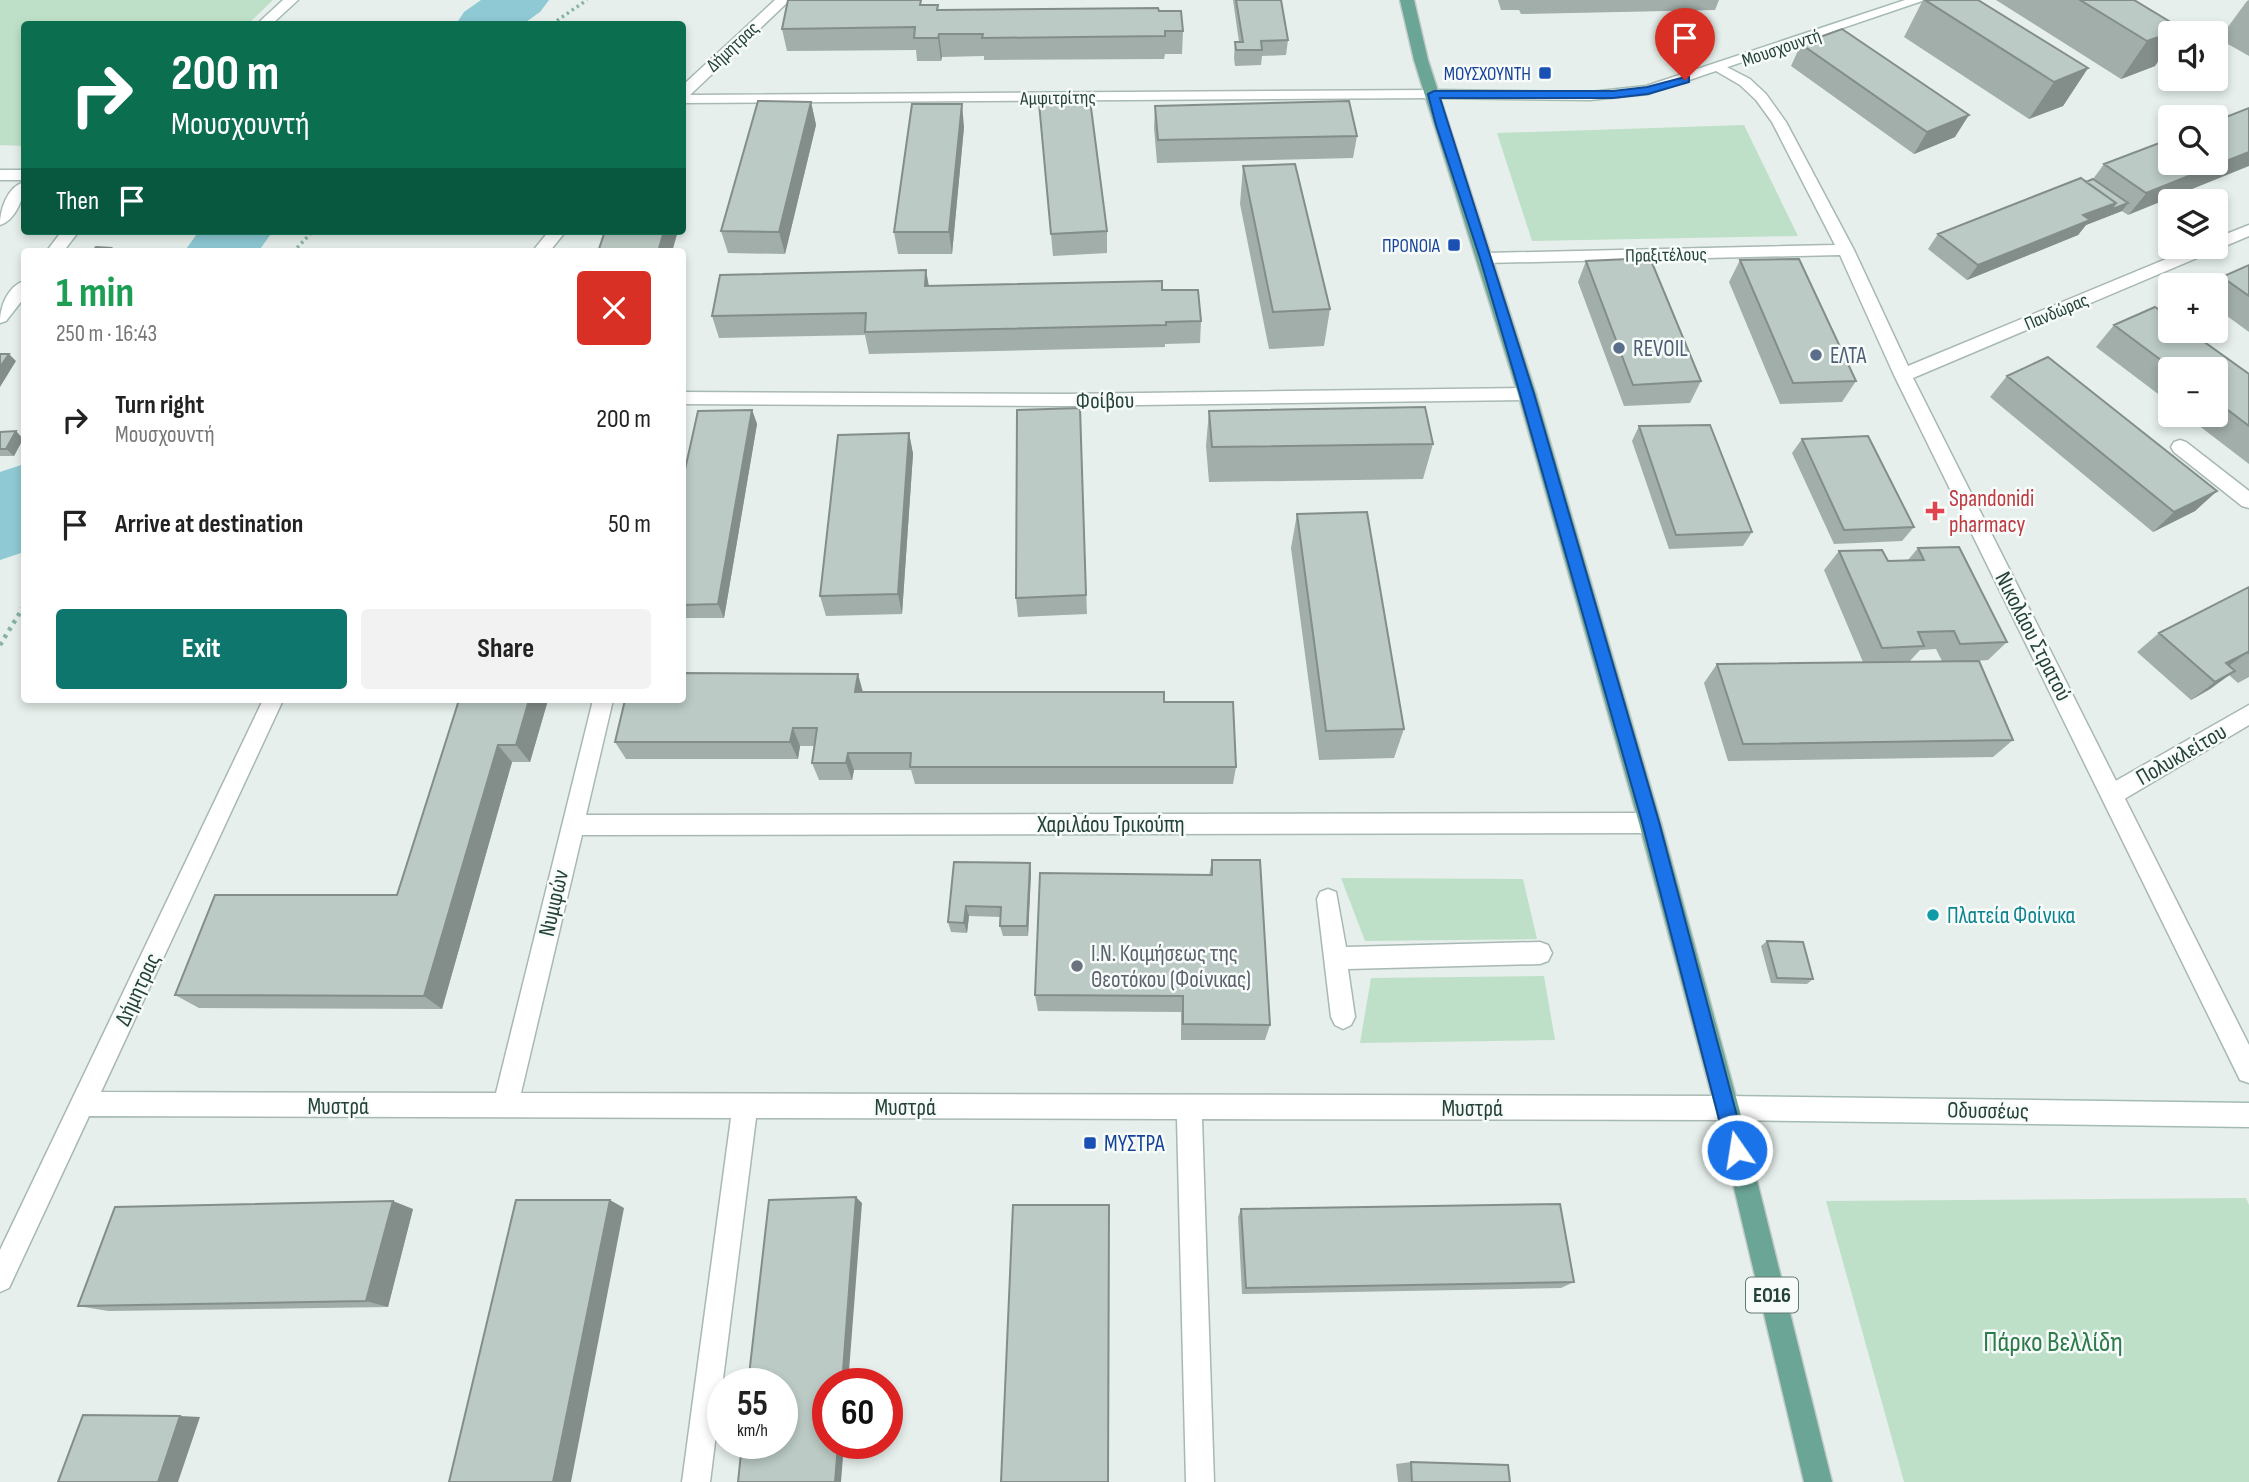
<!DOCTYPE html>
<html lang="en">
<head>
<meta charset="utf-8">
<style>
  :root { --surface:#fff; --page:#f2f2f2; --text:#222; --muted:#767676; --accent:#0f766e }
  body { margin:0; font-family:"Sofia Sans Condensed",sans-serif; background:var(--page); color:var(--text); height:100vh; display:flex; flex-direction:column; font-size:26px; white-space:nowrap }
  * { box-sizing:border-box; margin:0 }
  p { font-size:23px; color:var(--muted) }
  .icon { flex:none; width:38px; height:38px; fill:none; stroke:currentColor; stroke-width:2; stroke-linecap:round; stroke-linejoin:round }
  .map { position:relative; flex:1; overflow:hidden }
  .drawer { position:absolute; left:21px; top:248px; width:665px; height:455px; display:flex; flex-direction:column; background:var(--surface); border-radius:7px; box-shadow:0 4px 10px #0003 }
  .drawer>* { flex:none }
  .guide { position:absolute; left:21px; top:21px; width:665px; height:214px; border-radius:7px; box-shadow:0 4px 10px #0003; background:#0b6e4f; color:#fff; overflow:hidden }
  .tools { position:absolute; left:2158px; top:21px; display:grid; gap:14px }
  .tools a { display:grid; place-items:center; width:70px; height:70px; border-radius:7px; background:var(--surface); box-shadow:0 4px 10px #0003; font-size:35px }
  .speed { position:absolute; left:707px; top:1368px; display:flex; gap:14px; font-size:35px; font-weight:700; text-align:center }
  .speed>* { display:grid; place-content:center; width:91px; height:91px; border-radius:50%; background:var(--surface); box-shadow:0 4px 10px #0003; line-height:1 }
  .speed small { font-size:18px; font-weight:400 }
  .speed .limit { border:10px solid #d22; background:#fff; color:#111 }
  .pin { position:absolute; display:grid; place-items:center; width:60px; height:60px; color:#fff; margin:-72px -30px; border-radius:50% 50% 50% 0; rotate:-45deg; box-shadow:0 0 7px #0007 }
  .pin .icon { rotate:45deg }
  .me { position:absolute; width:77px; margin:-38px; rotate:347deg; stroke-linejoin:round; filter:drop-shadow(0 0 5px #0008) }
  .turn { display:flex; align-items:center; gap:24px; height:147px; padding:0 35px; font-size:32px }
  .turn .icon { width:91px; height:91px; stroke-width:2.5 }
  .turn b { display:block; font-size:49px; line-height:60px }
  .then { display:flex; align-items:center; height:66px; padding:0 35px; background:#0003; gap:14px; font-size:26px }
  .round { display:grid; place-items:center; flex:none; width:74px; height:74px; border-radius:7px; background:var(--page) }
  .headline { display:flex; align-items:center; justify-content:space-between; height:119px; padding:0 35px }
  h1 { font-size:42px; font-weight:700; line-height:52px; color:#1e9e55 }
  .cta { display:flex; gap:14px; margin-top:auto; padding:14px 35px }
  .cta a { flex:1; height:80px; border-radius:7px; background:var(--accent); color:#fff; font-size:28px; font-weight:700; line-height:80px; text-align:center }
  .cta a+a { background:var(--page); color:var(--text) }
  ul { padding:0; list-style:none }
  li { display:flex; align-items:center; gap:21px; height:105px; padding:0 35px }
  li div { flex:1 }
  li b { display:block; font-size:26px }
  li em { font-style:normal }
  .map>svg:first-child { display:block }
  .green { fill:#bfe0c8 }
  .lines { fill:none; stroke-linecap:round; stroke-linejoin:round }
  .river { fill:#8ec9d4; fill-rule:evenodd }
  .lane-casing { stroke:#a8b8b2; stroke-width:3 }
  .street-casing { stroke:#a8b8b2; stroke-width:3 }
  .secondary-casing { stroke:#a4bbb3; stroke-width:3 }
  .primary-casing { stroke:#c2cac8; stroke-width:3 }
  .path-far1 { stroke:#86b3a5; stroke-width:3.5; stroke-dasharray:2.5 3.5; stroke-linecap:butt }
  .path { stroke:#86b3a5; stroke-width:4.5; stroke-dasharray:3.5 5; stroke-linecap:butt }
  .lane { fill:#fff; fill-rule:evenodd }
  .street { fill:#fff; fill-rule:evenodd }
  .secondary { fill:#fff; fill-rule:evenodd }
  .primary { fill:#6aa596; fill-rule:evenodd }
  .wall { fill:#a1aea9; fill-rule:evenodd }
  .shaded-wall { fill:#838d89 }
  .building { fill:#bbcac4; stroke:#838d89; stroke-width:2 }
  .route { fill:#1a73e8; stroke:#114b97; stroke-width:2 }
  .transit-dot { fill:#1a4fb4; stroke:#f7fbf9; stroke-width:2.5 }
  .service-dot { fill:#5c6f8a; stroke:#f7fbf9; stroke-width:2.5 }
  .health-dot { fill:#e0444e; stroke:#f7fbf9; stroke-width:2.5 }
  .culture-dot { fill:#0f9aa8; stroke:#f7fbf9; stroke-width:2.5 }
  .worship-dot { fill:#6b7280; stroke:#f7fbf9; stroke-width:2.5 }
  .labels { text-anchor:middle; stroke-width:5; stroke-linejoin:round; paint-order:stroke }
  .far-street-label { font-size:19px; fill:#24423a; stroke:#f7fbf9 }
  .far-transit-label { font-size:19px; fill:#164399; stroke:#f7fbf9; text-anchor:end }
  .shield { fill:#f7fbf9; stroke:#637a73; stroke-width:2 }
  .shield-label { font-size:21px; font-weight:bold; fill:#24423a }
  .service-label { font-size:23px; fill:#4e5e75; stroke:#f7fbf9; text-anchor:start }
  .street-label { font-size:23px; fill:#24423a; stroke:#f7fbf9 }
  .health-label { font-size:23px; fill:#be3a42; stroke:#f7fbf9; text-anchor:start }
  .culture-label { font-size:23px; fill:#0d838f; stroke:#f7fbf9; text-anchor:start }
  .worship-label { font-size:23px; fill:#5b616d; stroke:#f7fbf9; text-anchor:start }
  .transit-label { font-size:23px; fill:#164399; stroke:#f7fbf9; text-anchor:start }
  .near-park-label { font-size:28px; fill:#2d7a4b; stroke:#f7fbf9 }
</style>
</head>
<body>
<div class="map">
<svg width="2249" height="1482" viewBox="0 0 2249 1482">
  <rect width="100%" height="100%" fill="#e6efeb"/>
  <path class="green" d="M0,0H273L248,24H24V146L0,145Z
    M1744,125L1798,236L1532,241L1497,133Z
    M1341,878L1523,879L1537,939L1365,941Z
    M1544,976L1555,1040L1360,1043L1371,978Z
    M2246,1198L2249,1205V1482H1904L1826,1201Z"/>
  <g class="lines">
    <path class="river" d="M481,0H549L540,12L523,24H456L464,12Z
      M199,231H273L258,252H184Z
      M24,464V552L0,560V472Z"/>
    <defs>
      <path id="lane" d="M0,170H24V180H0Z
        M24,182C25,196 16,220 0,225C0,210 7,187 24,182Z
        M2180,440L2186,442L2249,491V508L2242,506L2174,452L2171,447L2174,442Z
        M2249,705V725L2121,801L2113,803L2105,801L2102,794L2105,787Z"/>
      <path id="street" d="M775,0H790L690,95L1434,90L1441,94L1434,98L682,103V86Z
        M1721,64L1750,79L1766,94L1786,122L1854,250L1908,366L2195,247H2216V238L2249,225V236L1913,378L2249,1045V1083L2240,1080L1894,375L1840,255L1486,263L1478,258L1486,253L1835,245L1772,122L1756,100L1740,85L1716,71L1714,68Z
        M549,231H566L549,252H532Z
        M1527,388L1533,390L1536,394L1533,398L1527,400L1064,406L682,404V392L1064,394Z
        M263,700H283L101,1092L496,1093L593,700H613L586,815L1650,813L1658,816L1661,823L1658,830L1650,833L582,835L521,1093L1727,1096L1736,1099L1739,1108L1736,1117L1727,1120L1202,1119L1214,1482H1186L1177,1119L756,1118L710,1482H682L731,1118L89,1116L9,1288L0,1292V1250Z
        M1328,889L1336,892L1346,947L1540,942L1548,945L1552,953L1548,961L1540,964L1348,969L1355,1017L1351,1025L1343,1029L1335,1025L1331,1017L1317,899L1320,892Z"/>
      <path id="secondary" d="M283,0H298L272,24H257Z
        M1905,0H1925L1648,94L1590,100L1434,98L1427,94L1434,90L1590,92L1646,86Z
        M62,231H79L63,252H46Z
        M24,281V298L6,321L0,323C0,307 7,287 24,281Z
        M1727,1096L2249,1103V1127L1727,1120L1718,1117L1715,1108L1718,1099Z"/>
      <path id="primary" d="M1400,0H1414L1428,60L1536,394L1661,823L1739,1108L1832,1482H1804L1715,1108L1639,823L1518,394L1414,60Z"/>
    </defs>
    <use href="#lane" class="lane-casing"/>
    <use href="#street" class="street-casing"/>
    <use href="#secondary" class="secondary-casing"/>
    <use href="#primary" class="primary-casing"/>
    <path class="path-far1" d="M552,24L587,0
      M293,252L313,231"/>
    <path class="path" d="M0,645L24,606"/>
    <use href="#lane" class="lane"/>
    <use href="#street" class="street"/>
    <use href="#secondary" class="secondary"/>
    <use href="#primary" class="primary"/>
  </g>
  <path class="wall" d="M1233,0H1281L1288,40L1286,55L1262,56L1261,65L1235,66L1234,58L1235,42H1239Z
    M1498,0H1719L1715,10L1521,14L1519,10H1501Z
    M1923,0H1978L2088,68L2063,106L2029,119L1904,37Z
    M1996,0H2134L2155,66L2121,79Z
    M2249,0V56L2219,39L2247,1Z
    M922,5L938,10L1159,11L1183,31L1182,54H1165L1164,59L984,60V56L942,57L941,61H917L916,50L787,51L782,29Z
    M1801,44L1955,137L1914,154L1791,66Z
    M811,102L816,125L785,254L728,253L721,231Z
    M1039,103L1107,231V253L1053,256Z
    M1155,106L1357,136L1353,158L1157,163L1154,128Z
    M964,127L952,254H898L894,232Z
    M2170,163L2128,215L2122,211L2086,225L2078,235L1967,280L1928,249L1938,234L2093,179L2104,164Z
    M1243,166L1330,309L1324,346L1269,349L1240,204Z
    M1740,260L1856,381L1842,402L1780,404L1729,282Z
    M1586,261L1701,381L1690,403L1624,406L1578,282Z
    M2249,265V332L2216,308V285H2214L2222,277Z
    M929,286L1162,290L1201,321L1200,343L1165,344V347L869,354L865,335L719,338L712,316Z
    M2114,325L2249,374V464L2185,415H2216V369H2170V403L2096,347Z
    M2007,376L2217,491L2195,511L2153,532L1990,397Z
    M1080,408L1087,614L1018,617L1016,598Z
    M752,410L757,424L724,618H682V483Z
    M1209,411L1433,444L1423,479L1209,482L1206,446Z
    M1639,426L1752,532L1743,546L1669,549L1632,441Z
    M16,431L23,439L14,456H0V432Z
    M909,433L913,454L902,614L826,616L820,596Z
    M1802,439L1914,527L1902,541L1834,544L1792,453Z
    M1297,514L1404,729L1394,758L1319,760L1291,548Z
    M1918,548L2007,642L1988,660L1975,661L2013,740L1993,757L1728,761L1704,683L1717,664L1863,662L1824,570L1839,551L1888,561L1908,560ZM1936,649L1942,661L1909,662L1920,650Z
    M2249,587V677L2238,683L2229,675L2210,689L2191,700L2137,652L2159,633Z
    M863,692L1164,702L1236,767L1233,784H915L911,770H854L852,780H819L812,763L815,746H800L798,759H626L615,742Z
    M459,700H548L530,762H512L442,1009L199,1008L175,995L397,895Z
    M1212,860L1270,1025L1265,1040H1181V1012L1038,1011L1035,995L1209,875Z
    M954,862L1030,863L1031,873L1028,936H1003L1000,926L1001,917L969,916L967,933L951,932L948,922Z
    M1767,941L1813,979L1807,984L1771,983L1761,946Z
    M413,1209L388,1307L108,1311L78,1306Z
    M1241,1209L1574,1282L1561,1288L1242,1294L1238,1217Z
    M1411,1462L1510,1482H1398L1396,1464Z"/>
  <path class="shaded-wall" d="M2182,29L2178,33H2170V45L2155,66L2121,79L2147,41Z
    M939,34L942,57L941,61L938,38Z
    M2088,68L2063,106L2029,119L2054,82Z
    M811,102L816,125L785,254L779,232Z
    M962,104L964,127L952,254L949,232Z
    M1969,115L1955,137L1914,154L1927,132Z
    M2249,152V166L2128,215L2146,193Z
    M2116,203H2128L2122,211L2086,225L2078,235L1967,280L1978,265L2083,215Z
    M664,231H678L672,252H658Z
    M926,270L930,292L925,286Z
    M9,354L16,361L0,387V367Z
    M752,410L757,424L724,618L718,604Z
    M16,431L23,439L14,456L6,449Z
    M909,433L913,454L902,614L898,594Z
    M2217,491L2195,511L2153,532L2174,512Z
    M2248,652L2223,670L2226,663Z
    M2235,671L2210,689L2191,700L2215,682Z
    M858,674L863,692H855Z
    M529,700H548L530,762L516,745Z
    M793,728L800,746L798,759L790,742Z
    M498,745L512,762L442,1009L424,996Z
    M848,753L854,770L852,780L846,763Z
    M1030,863L1031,873L1028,936L1027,926Z
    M966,906L969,916L967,933L964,923Z
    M856,1197L862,1203L848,1384H842Z
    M610,1200L624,1208L571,1482H553Z
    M393,1201L413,1209L388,1307L366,1301Z
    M180,1416L200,1417L178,1482H158Z
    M838,1444H844L841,1482H835Z"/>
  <path class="building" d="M788,0H921L920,5H938L937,10L1158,8L1159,11H1181L1183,31H1165V36L982,38L983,34H939L938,38H914L915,27L782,29Z
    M1236,0H1281L1288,40L1261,41L1262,50H1236L1235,42H1243Z
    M1925,0H1978L2088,68L2054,82Z
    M2080,0H2134L2182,29L2147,41Z
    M1842,29L1969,115L1927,132L1801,44Z
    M1090,100L1107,231L1051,234L1039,103Z
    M758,101L811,102L779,232L721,231Z
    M1349,101L1357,136L1158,140L1155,106Z
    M912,104H962L949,232H894Z
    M2249,108V152L2146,193L2104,164L2170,139V163H2216V121Z
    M1295,164L1330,309L1273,312L1243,166Z
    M2081,178L2116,203L2083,215L2090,220L1978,265L1938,234Z
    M2093,179L2128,203L2110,210L2116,203L2086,182Z
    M605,231H664L658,252H598Z
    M96,247L111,248L108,252H92Z
    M1650,258L1701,381L1633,385L1586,261Z
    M1799,259L1856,381L1793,383L1740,260Z
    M2249,265V296L2222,277Z
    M926,270L925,286L1162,281V290H1198L1201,321L1166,322V325L865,332L866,313L712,316L720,275Z
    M2155,307L2170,317V331H2189L2249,374V426L2216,401V369H2173L2114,325Z
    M0,354H9L0,367Z
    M2048,357L2217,491L2174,512L2007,376Z
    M1425,407L1433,444L1212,447L1209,411Z
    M1080,408L1086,595L1016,598L1017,410Z
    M752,410L718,604L682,605V483L698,411Z
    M1710,425L1752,532L1676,535L1639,426Z
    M16,431L6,449H0V432Z
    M909,433L898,594L820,596L838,435Z
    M1868,436L1914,527L1844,530L1802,439Z
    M1367,512L1404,729L1326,731L1297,514Z
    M1959,547L2007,642L1960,644L1954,631L1918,632L1924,646L1882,648L1839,551L1882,550L1888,561L1924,560L1918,548Z
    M2249,587V653L2248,652L2226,663L2235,671L2215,682L2159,633Z
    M1979,661L2013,740L1743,744L1717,664Z
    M682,673L858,674L855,692H1164V702H1233L1236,767H910L911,753H848L846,763H812L817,728H793L790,742H615L625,700H682Z
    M459,700H529L516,745H498L424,996L175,995L215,895H397Z
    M1212,860H1260L1270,1025L1183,1024V996L1035,995L1040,873L1212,875Z
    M954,862L1030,863L1027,926H1000L1001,907L966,906L964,923L948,922Z
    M1767,941L1803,942L1813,979L1777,978Z
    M856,1197L842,1384H828V1444H838L835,1482H738L742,1444H782V1384H748L769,1200Z
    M516,1200H610L553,1482H449Z
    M393,1201L366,1301L78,1306L115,1207Z
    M1560,1204L1574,1282L1246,1288L1241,1209Z
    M1013,1205H1109L1108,1482H1001Z
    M83,1415L180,1416L158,1482H58Z
    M1411,1462L1508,1465L1510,1482H1412Z"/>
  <path class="route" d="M1685,77H1689V82L1648,94L1613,98H1440L1534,394L1659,822L1746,1150L1743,1157L1737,1160L1730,1157L1727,1150L1642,822L1520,394L1480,258L1436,125L1428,94L1434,91H1613L1647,87Z"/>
  <g class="transit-dot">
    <rect x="1538" y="66" width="14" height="14" rx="3.5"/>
    <rect x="1447" y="238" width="14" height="14" rx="3.5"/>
    <rect x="1083" y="1136" width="14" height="14" rx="3.5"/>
  </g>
  <g class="service-dot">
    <circle cx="1619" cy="348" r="7"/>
    <circle cx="1816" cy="355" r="7"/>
  </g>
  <path class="health-dot" d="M1931.5 500.5h7v7h7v7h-7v7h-7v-7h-7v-7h7z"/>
  <circle class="culture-dot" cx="1933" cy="915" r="7"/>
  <circle class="worship-dot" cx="1077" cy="966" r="7"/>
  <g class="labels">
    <g class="far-street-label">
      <text transform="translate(732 46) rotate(-43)" y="7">Δήμητρας</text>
      <text transform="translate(1781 47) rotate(-19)" y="7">Μουσχουντή</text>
      <text transform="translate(1058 97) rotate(-1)" y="7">Αμφιτρίτης</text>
      <text transform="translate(1666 254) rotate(-1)" y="7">Πραξιτέλους</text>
      <text transform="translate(2056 311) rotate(-23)" y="7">Πανδώρας</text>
    </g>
    <g class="far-transit-label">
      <text x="1531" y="80">ΜΟΥΣΧΟΥΝΤΗ</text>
      <text x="1440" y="252">ΠΡΟΝΟΙΑ</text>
    </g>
    <rect class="shield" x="1746" y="1277.5" width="52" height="35" rx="5"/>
    <g class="shield-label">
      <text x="1772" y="1302">ΕΟ16</text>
    </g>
    <g class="service-label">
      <text x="1633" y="356">REVOIL</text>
      <text x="1830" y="363">ΕΛΤΑ</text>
    </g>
    <g class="street-label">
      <text transform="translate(1105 400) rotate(-1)" y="8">Φοίβου</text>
      <text transform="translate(2034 636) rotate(63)" y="8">Νικολάου Στρατού</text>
      <text transform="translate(2181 754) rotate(-30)" y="8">Πολυκλείτου</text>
      <text x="1111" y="832">Χαριλάου Τρικούπη</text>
      <text transform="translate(553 903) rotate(-77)" y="8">Νυμφών</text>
      <text transform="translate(137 989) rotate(-65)" y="8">Δήμητρας</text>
      <text x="338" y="1114">Μυστρά</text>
      <text x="905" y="1115">Μυστρά</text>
      <text x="1472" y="1116">Μυστρά</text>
      <text transform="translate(1988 1110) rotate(1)" y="8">Οδυσσέως</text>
    </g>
    <g class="health-label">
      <text x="1949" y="506">Spandonidi<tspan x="1949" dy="26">pharmacy</tspan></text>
    </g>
    <g class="culture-label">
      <text x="1947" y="923">Πλατεία Φοίνικα</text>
    </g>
    <g class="worship-label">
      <text x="1091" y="961">Ι.Ν. Κοιμήσεως της<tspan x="1091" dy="26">Θεοτόκου (Φοίνικας)</tspan></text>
    </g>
    <g class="transit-label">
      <text x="1104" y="1151">ΜΥΣΤΡΑ</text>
    </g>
    <g class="near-park-label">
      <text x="2053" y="1351">Πάρκο Βελλίδη</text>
    </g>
  </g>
</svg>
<div class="tools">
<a><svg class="icon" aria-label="sound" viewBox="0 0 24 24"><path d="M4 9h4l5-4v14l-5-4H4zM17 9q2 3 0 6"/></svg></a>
<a><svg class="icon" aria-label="search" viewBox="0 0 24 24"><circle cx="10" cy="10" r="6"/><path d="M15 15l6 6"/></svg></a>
<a><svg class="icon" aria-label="layers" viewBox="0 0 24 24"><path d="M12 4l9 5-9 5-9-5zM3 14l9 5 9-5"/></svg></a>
<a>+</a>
<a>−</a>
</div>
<div class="speed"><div>55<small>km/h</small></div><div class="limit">60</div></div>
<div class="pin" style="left:1685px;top:80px;background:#d93025"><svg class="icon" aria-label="arrive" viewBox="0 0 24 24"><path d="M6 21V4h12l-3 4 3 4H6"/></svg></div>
<svg class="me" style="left:1737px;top:1150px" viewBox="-20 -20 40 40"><circle r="17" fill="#1a73e8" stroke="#fff" stroke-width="3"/><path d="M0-11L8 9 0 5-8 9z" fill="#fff"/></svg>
<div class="guide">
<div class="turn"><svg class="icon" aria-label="right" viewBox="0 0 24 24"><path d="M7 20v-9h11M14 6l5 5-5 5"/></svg><div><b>200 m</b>Μουσχουντή</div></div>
<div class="then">Then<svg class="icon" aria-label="arrive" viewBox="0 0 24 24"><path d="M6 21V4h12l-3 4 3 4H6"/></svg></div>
</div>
<section class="drawer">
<div class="headline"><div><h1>1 min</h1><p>250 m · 16:43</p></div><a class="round" style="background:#d93025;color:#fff"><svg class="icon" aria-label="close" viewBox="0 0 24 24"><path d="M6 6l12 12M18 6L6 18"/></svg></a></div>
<ul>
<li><svg class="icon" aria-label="right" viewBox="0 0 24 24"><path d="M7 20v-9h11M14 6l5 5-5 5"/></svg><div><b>Turn right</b><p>Μουσχουντή</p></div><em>200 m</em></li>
<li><svg class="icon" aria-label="arrive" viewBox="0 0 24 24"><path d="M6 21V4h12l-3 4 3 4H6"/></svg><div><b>Arrive at destination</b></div><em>50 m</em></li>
</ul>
<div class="cta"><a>Exit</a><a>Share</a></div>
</section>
</div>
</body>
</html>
